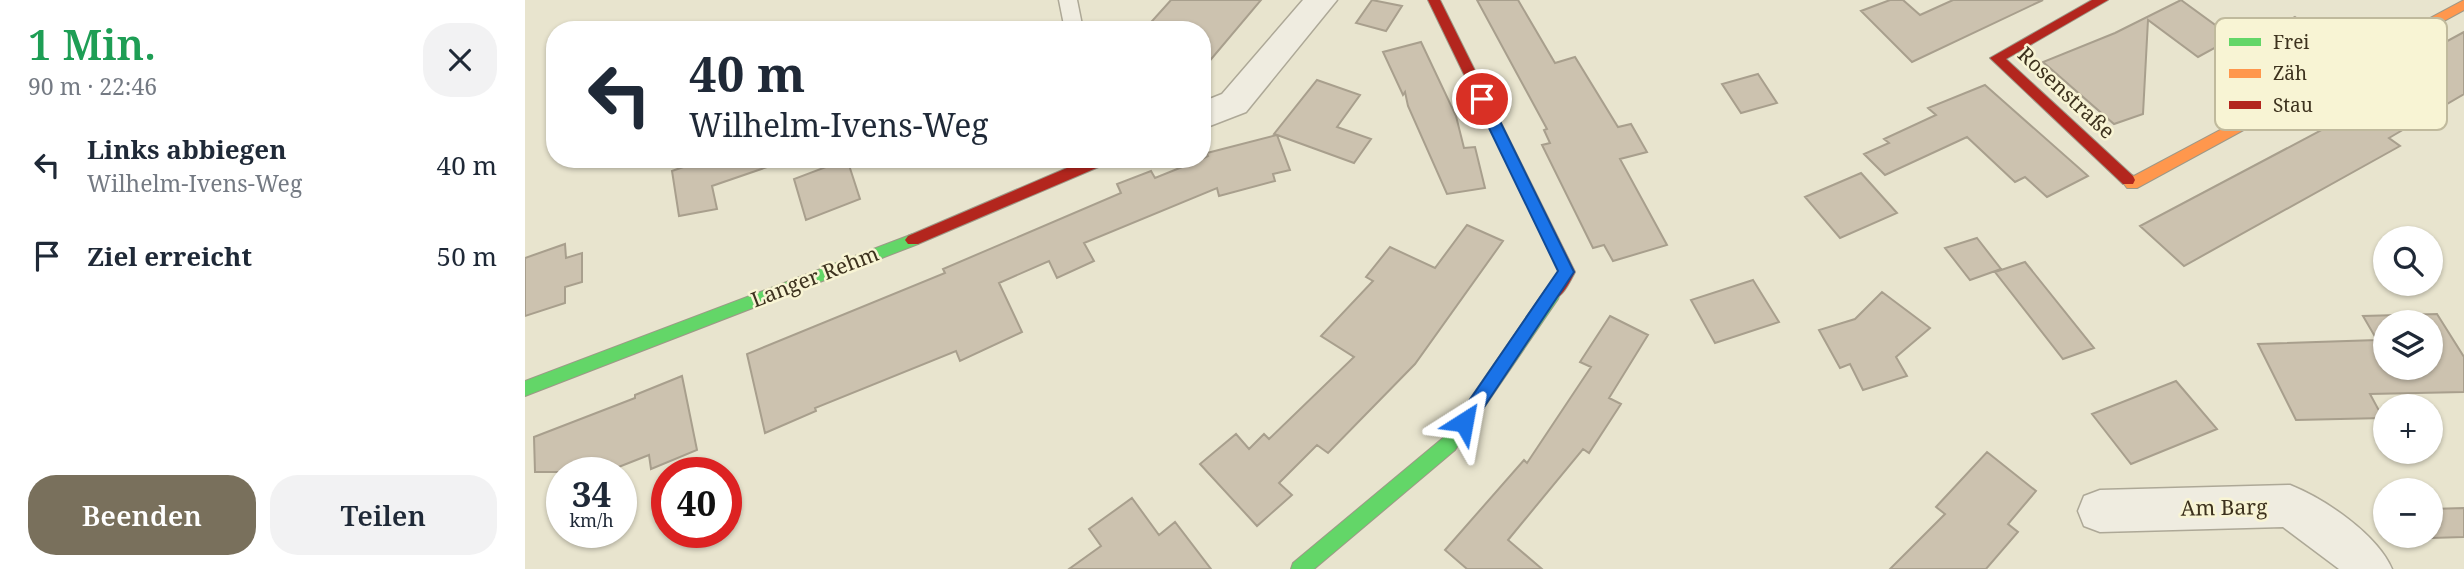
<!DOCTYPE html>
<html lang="de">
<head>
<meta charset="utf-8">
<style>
  :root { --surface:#fff; --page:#f2f2f3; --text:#1f2937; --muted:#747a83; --accent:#79705c }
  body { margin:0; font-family:"Noto Serif",serif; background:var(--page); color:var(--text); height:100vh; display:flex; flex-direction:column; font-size:26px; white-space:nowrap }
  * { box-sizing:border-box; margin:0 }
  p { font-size:23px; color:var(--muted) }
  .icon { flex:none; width:38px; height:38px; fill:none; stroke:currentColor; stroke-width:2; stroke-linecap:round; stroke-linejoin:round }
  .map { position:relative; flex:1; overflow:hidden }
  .side { display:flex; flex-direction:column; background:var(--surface); width:525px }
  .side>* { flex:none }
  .guide { position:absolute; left:21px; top:21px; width:665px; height:147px; border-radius:28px; box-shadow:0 2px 5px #0004; background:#fff; color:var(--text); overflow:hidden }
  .controls { position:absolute; left:1848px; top:226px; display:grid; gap:14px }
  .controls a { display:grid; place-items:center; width:70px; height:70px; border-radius:50%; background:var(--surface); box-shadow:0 2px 5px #0004; font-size:35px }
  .speed { position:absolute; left:21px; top:457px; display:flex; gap:14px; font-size:35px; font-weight:700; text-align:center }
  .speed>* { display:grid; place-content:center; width:91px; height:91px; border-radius:50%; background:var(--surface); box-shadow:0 2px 5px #0004; line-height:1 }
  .speed small { font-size:18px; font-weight:400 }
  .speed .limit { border:10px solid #d22; background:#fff; color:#111 }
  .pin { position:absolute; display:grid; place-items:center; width:60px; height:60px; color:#fff; margin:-30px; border:4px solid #fff; border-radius:50%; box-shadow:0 2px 7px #0007 }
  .me { position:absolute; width:77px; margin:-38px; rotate:34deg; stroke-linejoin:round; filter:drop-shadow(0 0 5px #0008) }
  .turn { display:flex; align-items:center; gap:24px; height:147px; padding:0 28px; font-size:32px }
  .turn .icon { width:91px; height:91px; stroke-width:2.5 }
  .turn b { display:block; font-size:49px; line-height:60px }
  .round { display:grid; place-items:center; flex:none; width:74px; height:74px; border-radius:28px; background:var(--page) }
  .head { display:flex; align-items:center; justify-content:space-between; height:119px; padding:0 28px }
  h1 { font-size:42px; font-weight:600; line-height:52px; color:#1e9e55 }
  .button { display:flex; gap:14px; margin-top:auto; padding:14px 28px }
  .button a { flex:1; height:80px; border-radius:28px; background:var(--accent); color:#fff; font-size:28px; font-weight:600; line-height:80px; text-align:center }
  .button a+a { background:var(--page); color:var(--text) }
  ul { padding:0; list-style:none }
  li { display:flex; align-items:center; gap:21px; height:91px; padding:0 28px }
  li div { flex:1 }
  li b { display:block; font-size:26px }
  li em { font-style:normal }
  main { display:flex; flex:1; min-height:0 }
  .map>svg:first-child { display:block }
  .building { fill:#ccc2af; stroke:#a89f8d; stroke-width:2; fill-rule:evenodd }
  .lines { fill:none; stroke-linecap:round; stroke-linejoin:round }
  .lane-casing { stroke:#ada897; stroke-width:3 }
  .street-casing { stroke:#ada897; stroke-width:3 }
  .fast-casing { stroke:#9d9887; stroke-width:2 }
  .slow-casing { stroke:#9d9887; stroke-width:2 }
  .jam-casing { stroke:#9d9887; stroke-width:2 }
  .lane { fill:#efece0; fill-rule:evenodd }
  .street { fill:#efece0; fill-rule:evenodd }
  .fast { fill:#63d668; fill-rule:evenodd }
  .slow { fill:#ff974d; fill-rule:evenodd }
  .jam { fill:#b3261e; fill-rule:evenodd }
  .route { fill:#1a73e8; stroke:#114b97; stroke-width:2 }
  .labels { text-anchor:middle; stroke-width:5; stroke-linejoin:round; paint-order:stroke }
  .street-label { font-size:21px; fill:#3d321e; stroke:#f8f4d4 }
  .key { fill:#f8f4d4; stroke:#c0ba9d; stroke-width:2 }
  .key-label { font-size:19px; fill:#3d321e }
</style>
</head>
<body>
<main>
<section class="side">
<div class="head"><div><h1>1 Min.</h1><p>90 m · 22:46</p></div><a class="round"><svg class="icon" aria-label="close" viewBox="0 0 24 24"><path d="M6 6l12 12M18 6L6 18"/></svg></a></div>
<ul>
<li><svg class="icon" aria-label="left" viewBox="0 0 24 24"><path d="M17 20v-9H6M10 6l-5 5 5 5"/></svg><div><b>Links abbiegen</b><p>Wilhelm-Ivens-Weg</p></div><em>40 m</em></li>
<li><svg class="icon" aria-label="arrive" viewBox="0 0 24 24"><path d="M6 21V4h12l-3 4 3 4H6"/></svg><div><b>Ziel erreicht</b></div><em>50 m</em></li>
</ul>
<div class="button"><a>Beenden</a><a>Teilen</a></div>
</section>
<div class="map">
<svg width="1939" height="569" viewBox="0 0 1939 569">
  <rect width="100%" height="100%" fill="#e8e4ce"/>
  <path class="building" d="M646,0H736L677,70V30H619Z
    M847,0L877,6L861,31L831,23Z
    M952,0H993L1030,63L1050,57L1093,127L1106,124L1122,152L1095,159L1142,245L1088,261L1079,245L1068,248L1017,145L1025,143L1019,130L1022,129Z
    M1365,0H1378L1395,15L1428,0H1518L1387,62L1336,11Z
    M1656,0L1708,38L1673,57L1623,20L1618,114L1589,124L1518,62L1590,33Z
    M1770,17L1807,42L1769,63L1732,37Z
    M1939,32V94L1864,138L1875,146L1659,266L1615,226L1859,97L1841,85Z
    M896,42L931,116L939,148L950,147L960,188L922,194L883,106L880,92L878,95L858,52Z
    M1233,74L1252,103L1216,113L1197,84Z
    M792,80L835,95L812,127L846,139L829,163L752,135L765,170L748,174L750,181L694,196L692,188L559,243L569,261L532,278L524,261L474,283L497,332L435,361L431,351L290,408L291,411L240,433L222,354L420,273L418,269L596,193L592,184L626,171L630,178L677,159L683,156L682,153L752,135L749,134Z
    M1460,85L1563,176L1522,197L1500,177L1490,182L1442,137L1360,175L1339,154L1364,143L1359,139L1411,115L1403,108Z
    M181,159H250L251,164L187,186L192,209L154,216L147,171Z
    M322,159L335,199L281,220L269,179Z
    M1336,173L1372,213L1315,238L1280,197Z
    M942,225L978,241L890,364L803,453L792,445L754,483L767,495L732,526L675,464L711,434L724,449L739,434L744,439L829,357L796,336L848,281L841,277L865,247L910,268Z
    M1452,238L1476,269L1445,280L1420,248Z
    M40,244L41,258L57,253V282L40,287V303L0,316V258Z
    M1500,262L1569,348L1538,359L1470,272Z
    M1228,280L1254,322L1190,343L1166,300Z
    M1357,292L1405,328L1371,357L1382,376L1338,390L1325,364L1315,368L1294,330L1330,319Z
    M1912,314L1939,357V392L1845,394L1858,418L1771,420L1733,344L1852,340L1838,316ZM1860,322H1906V368H1860Z
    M1085,316L1123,335L1084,398L1096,404L1064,453L1058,449L983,540L1017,569H942L920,550L999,460L1002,463L1066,367L1055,362Z
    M157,376L172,450L126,469L124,455L81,472H10L9,437L110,398V395Z
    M1651,381L1692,429L1606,464L1567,414Z
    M1462,452L1511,491L1483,524L1493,532L1461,569H1365L1420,514L1411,507Z
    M607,498L634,535L650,522L686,569H544L576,546L564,529Z
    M1939,508V537L1906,538V509Z"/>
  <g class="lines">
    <defs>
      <path id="lane" d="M534,0H552L558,30H540Z"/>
      <path id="street" d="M778,0H812L721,112L677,129V102L697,94Z
        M1765,485C1800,499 1852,534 1867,569H1814L1758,527L1575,532L1559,526L1553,511L1559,496L1575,490Z"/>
      <path id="fast" d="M388,234L393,236L396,240L393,244L0,396V381Z
        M1027,287L1033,289L1035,294L1033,299L930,450L789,569H766L768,563L918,438L1021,289Z"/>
      <path id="slow" d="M1939,0V10L1612,188H1602L1596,180L1603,174L1609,176Z"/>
      <path id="jam" d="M903,0H915L1050,272C1044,283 1036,303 1021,299L1019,294L1034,271Z
        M1567,0H1583L1481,59L1608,176L1610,180L1608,184H1598L1465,58Z
        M563,159H585L583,163L393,244H383L380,240L383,236Z"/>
    </defs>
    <use href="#lane" class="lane-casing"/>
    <use href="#street" class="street-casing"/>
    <use href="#fast" class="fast-casing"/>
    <use href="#slow" class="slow-casing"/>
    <use href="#jam" class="jam-casing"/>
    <use href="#lane" class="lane"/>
    <use href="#street" class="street"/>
    <use href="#fast" class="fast"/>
    <use href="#slow" class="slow"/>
    <use href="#jam" class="jam"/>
  </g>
  <path class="route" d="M957,94L964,99L1049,272L945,428L939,430L933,428L930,422L933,417L1033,271L950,99Z"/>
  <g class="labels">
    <g class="street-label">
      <text transform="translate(1541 93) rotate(43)" y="7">Rosenstraße</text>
      <text transform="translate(290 277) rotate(-21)" y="7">Langer Rehm</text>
      <text transform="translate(1699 508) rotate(-1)" y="7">Am Barg</text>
    </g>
  </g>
  <rect x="1690" y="18" width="232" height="112" rx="10" class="key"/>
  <rect x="1704" y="38" width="32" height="8" fill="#63d668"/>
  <rect x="1704" y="69" width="32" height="9" fill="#ff974d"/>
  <rect x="1704" y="101" width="32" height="8" fill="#b3261e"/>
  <g class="key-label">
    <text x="1748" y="49">Frei</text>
    <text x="1748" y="80">Zäh</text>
    <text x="1748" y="112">Stau</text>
  </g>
</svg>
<div class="controls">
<a><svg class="icon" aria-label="search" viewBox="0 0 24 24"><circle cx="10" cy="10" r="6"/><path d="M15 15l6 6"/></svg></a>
<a><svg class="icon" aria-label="layers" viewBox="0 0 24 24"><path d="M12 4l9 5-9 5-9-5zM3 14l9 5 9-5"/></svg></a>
<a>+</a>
<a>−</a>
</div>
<div class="speed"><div>34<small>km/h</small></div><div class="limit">40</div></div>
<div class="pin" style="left:957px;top:99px;background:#d93025"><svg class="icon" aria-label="arrive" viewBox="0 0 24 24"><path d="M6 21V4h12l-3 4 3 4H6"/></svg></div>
<svg class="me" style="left:939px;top:422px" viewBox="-20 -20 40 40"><path d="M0-17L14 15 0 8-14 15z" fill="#1a73e8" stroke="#fff" stroke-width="4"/></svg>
<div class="guide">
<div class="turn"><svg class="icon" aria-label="left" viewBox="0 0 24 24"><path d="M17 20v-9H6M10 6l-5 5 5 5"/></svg><div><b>40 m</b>Wilhelm-Ivens-Weg</div></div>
</div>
</div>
</main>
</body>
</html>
